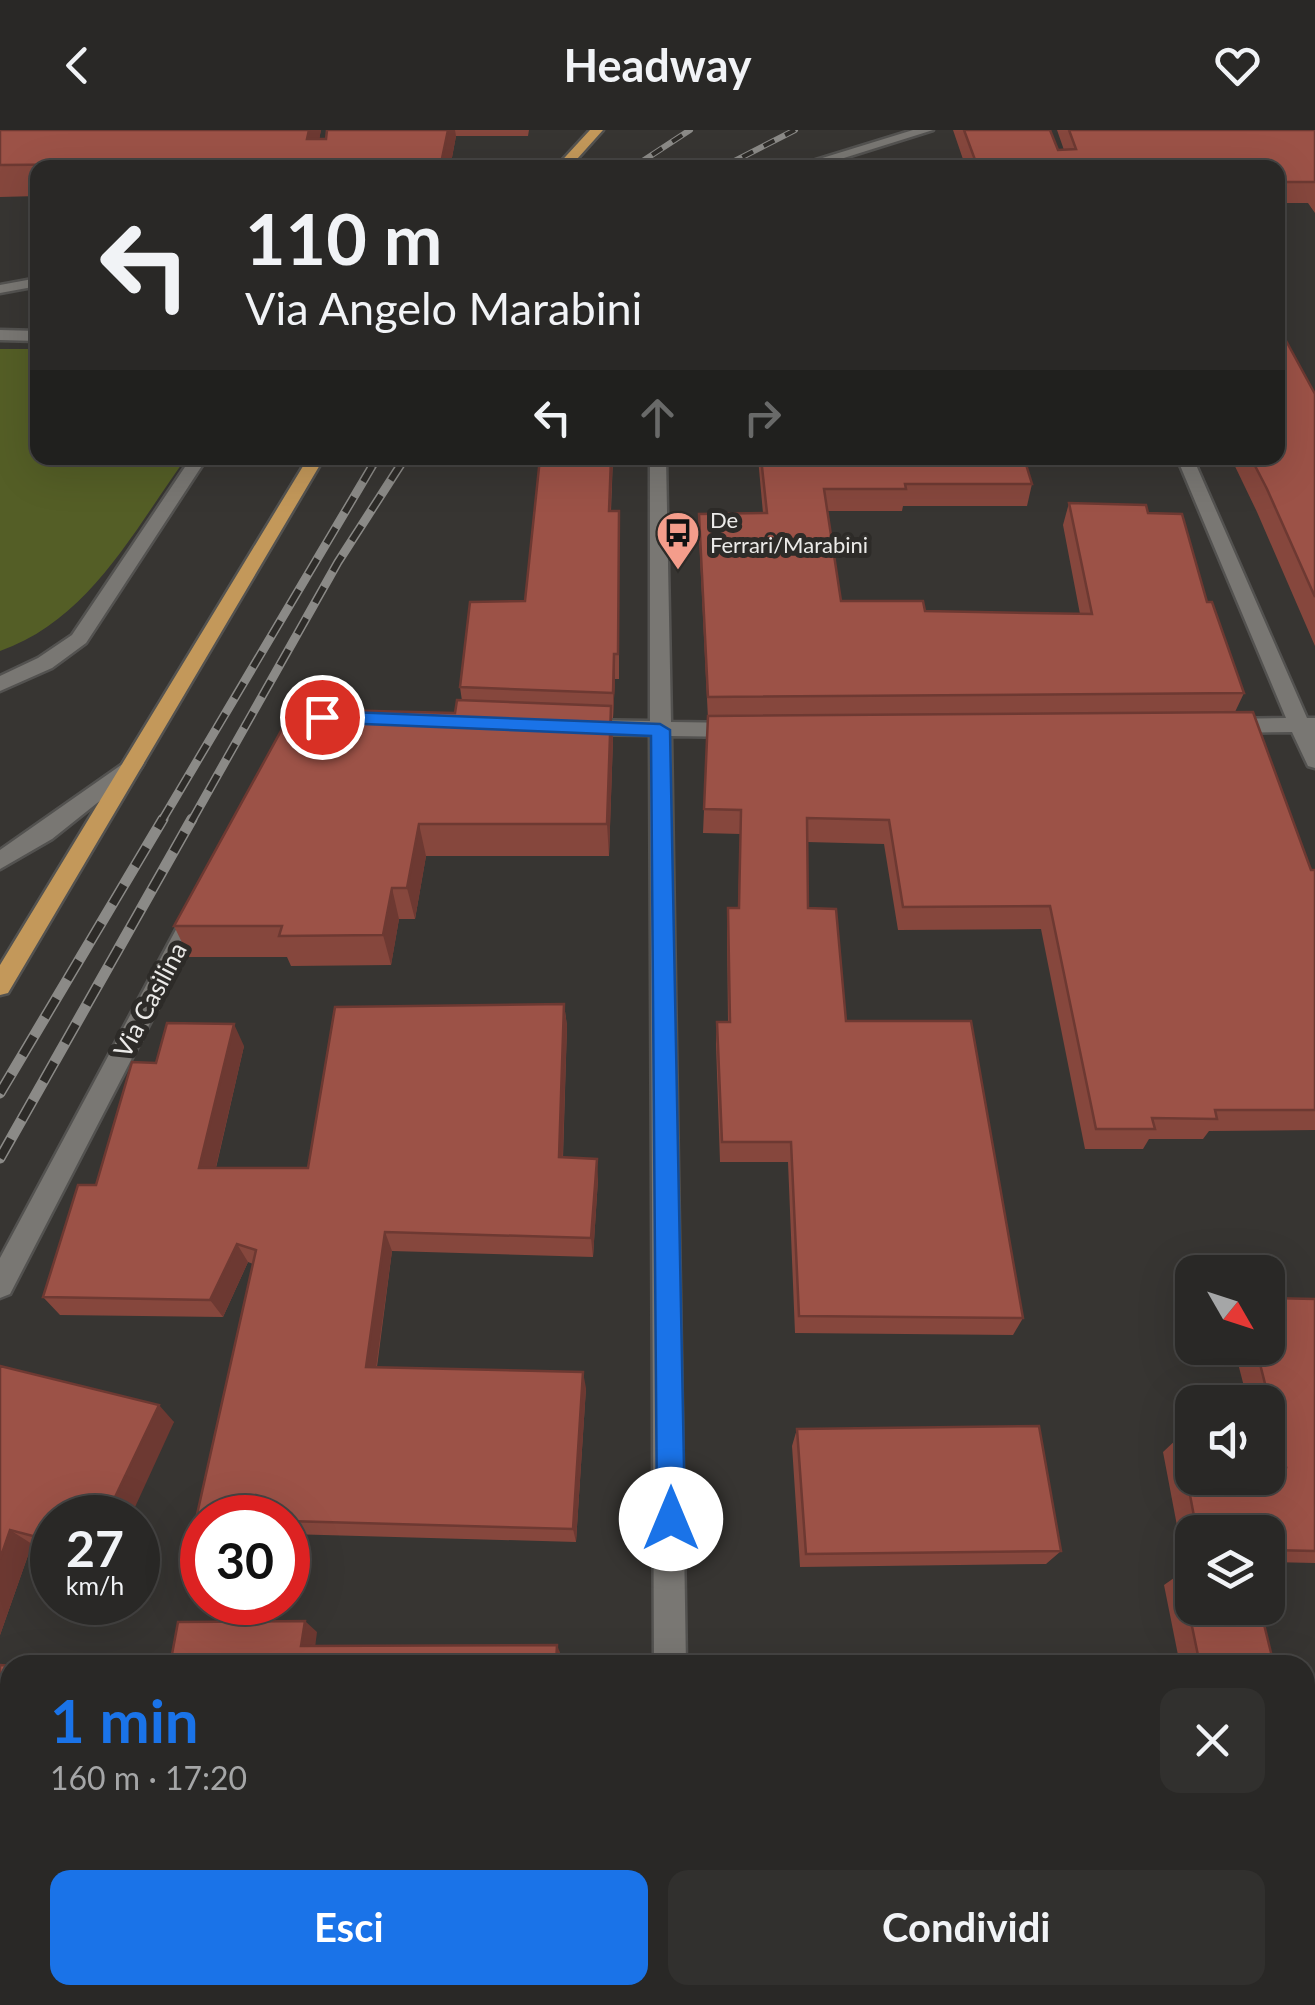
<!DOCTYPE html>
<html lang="it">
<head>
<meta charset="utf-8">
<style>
  :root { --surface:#292826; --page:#31302e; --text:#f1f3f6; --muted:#a5a6a7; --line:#454443; --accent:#1a73e8 }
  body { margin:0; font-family:Lato,sans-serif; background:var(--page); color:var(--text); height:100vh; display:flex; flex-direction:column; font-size:38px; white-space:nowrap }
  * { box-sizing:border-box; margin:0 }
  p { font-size:32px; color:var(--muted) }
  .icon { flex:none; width:55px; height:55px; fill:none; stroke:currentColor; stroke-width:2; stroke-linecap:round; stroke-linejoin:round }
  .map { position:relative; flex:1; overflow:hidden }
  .side { position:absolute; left:0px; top:1525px; width:1315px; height:350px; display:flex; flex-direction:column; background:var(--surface); border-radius:30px 30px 0 0; box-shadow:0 10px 40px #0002,0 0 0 2px var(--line) }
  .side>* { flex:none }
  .hud { position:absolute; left:30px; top:30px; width:1255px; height:305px; border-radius:20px; box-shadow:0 10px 40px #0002,0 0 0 2px var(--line); background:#292826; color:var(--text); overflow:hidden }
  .needle { width:65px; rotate:129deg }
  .buttons { position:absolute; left:1175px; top:1125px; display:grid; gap:20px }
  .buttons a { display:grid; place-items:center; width:110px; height:110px; border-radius:20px; background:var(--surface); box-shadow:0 10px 40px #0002,0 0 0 2px var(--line); font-size:50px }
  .speed { position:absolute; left:30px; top:1365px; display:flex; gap:20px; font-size:50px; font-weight:700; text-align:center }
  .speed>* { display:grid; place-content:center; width:130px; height:130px; border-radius:50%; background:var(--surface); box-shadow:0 10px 40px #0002,0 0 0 2px var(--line); line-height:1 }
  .speed small { font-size:25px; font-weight:400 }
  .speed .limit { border:15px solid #d22; background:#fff; color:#111 }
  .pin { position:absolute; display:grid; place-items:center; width:85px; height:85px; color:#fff; margin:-42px; border:5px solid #fff; border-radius:50%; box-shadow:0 2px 10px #0007 }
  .me { position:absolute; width:110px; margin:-55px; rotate:0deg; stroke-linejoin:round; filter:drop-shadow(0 0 8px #0008) }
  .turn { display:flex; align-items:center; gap:35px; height:210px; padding:0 50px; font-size:45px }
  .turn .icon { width:130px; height:130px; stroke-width:2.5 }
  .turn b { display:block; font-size:70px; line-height:85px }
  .lanes { display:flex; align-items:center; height:95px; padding:0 50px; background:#0003; justify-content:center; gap:50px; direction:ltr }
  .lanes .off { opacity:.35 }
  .round { display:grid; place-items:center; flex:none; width:105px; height:105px; border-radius:20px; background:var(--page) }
  .head { display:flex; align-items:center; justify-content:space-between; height:170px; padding:0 50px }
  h1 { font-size:60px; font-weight:700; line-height:75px; color:var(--accent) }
  .action { display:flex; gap:20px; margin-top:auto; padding:20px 50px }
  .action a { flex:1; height:115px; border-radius:20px; background:var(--accent); color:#fff; font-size:40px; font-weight:700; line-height:115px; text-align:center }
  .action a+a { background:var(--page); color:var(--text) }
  header { display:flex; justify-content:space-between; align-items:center; height:130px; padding:0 50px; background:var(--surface); font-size:45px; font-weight:700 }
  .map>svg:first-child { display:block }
  .green { fill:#545e26 }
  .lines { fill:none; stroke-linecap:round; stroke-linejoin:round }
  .minor-casing { stroke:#535250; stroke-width:5 }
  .major-casing { stroke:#535250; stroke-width:5 }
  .minor { fill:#797773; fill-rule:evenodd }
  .major { fill:#c3985a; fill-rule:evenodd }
  .rail-far2-casing { stroke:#8b8a87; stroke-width:6 }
  .rail-far1-casing { stroke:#8b8a87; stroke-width:9 }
  .rail-casing { stroke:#8b8a87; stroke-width:11 }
  .rail-far2 { stroke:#2d2b28; stroke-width:4; stroke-dasharray:12; stroke-linecap:butt }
  .rail-far1 { stroke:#2d2b28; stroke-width:6; stroke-dasharray:18; stroke-linecap:butt }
  .rail { stroke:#2d2b28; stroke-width:8; stroke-dasharray:22; stroke-linecap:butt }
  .wall { fill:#86473d }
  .shaded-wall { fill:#6d3932 }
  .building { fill:#9c5247; stroke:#6d3932; stroke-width:2.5 }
  .route { fill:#1a73e8; stroke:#114b97; stroke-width:2.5 }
  .labels { text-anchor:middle; stroke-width:10; stroke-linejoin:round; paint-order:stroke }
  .far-poi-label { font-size:22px; fill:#ebeae8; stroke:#2d2b28; text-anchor:start }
  .street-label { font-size:25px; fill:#ebeae8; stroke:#2d2b28 }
</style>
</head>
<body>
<header><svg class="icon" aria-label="back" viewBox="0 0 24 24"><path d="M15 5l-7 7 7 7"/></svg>Headway<svg class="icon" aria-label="heart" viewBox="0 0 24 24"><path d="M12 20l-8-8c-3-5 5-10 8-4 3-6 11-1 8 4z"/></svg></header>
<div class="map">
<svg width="1315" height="1875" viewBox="0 0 1315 1875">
  <rect width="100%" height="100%" fill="#373532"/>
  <path class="green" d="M0,219H37L38,328H186C134,400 89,490 0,521Z"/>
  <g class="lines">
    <defs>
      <path id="minor" d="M913,0H933L812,38H790Z
        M38,148V156L0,163V155Z
        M0,200L38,201V211L0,210Z
        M191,328H207L86,513L52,538L0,561V546L38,528L72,505Z
        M650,328H666L671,592L740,593L750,600L740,607L671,606L686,1535H654L650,605L580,604L570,597L580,590L650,591Z
        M1177,328H1193L1307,588H1315V638L1308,636L1292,602L1225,603L1215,596L1225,589L1286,588Z
        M134,626L144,633L141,638L52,709L0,739V720Z
        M195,776L206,785L10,1164L0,1168V1128L187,779Z
        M649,1865H687V1875H649Z"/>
      <path id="major" d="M590,0H603L569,38H555Z
        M308,328H324L8,863L0,865V835Z"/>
    </defs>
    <use href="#minor" class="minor-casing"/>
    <use href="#major" class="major-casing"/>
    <use href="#minor" class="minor"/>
    <use href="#major" class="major"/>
    <defs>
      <path id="rail-far2" d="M632,38L690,0
        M721,38L795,0"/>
      <path id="rail-far1" d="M161,692L377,328
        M191,692L338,432L405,328"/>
      <path id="rail" d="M0,963L163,689
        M0,1028L192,689"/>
    </defs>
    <use href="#rail-far2" class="rail-far2-casing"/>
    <use href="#rail-far1" class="rail-far1-casing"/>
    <use href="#rail" class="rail-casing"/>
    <use href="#rail-far2" class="rail-far2"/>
    <use href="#rail-far1" class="rail-far1"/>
    <use href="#rail" class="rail"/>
  </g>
  <path class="wall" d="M0,0H321L319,9H326L327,0H529L528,6H456L450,38H38V66L0,67Z
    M953,0H1050L1058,20H1064L1057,0H1315V83L1308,73H1278V38H966Z
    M1315,264V516L1257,382L1231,328H1278Z
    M613,328L611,381H619V549H615L613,588H612L613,609L609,726H426L415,789H399L391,835L291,836L287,827H189L174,796L455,583L462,571L460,557L525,471Z
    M758,328H1024L1032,354L1027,376H903L902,381H828L841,471L925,481L1080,484L1063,395L1069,373L1148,383L1207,472L1244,563L1235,582L1311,740H1315V1000L1209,1001L1203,1009H1149L1143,1019H1085L1041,799L898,800L884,714L807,712L808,778L846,891L1023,1188L1013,1205L795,1203L788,1032H720L716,914L717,892H728L727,801L728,778H738L740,704L703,703L708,589L699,406V384L763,383Z
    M564,874L567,896L563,1028L598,1049L593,1127L392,1121L377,1237L586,1258L576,1412L288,1404V1388H202V1395L196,1389L253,1134L248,1132L223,1187L60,1185L43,1167L156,933L244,916L216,1038H308Z
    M1315,1169V1433L1268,1432V1402H1192V1478L1274,1535H1180L1164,1455L1181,1443H1186L1163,1322L1179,1307L1192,1348H1268V1272H1248L1234,1218H1268Z
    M0,1236L174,1292L52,1388V1419L32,1414L0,1505Z
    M797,1299L1061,1421L1046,1434L800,1437L792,1316Z"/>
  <path class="shaded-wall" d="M309,0H321L314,38L307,9Z
    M448,0H455L456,6L450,38H440Z
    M611,328H613L609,406V381Z
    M614,524L615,549L613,588V563Z
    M611,576L613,609L609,726L607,694Z
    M419,694L426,726L415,789L407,758Z
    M392,758L399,789L391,835L383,805Z
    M564,874L567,896L562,1048L559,1027Z
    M234,894L244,916L211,1058L199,1038Z
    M597,1029L598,1049L593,1127L591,1108Z
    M385,1102L392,1121L374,1253L366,1237Z
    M237,1114L248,1132L223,1187L210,1170Z
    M583,1242L586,1258L576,1412L573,1399Z
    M159,1275L174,1292L130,1388H105Z
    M10,1400L32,1414L0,1505V1429Z
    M305,1491L317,1502L314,1526L301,1516Z
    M557,1515L561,1525L560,1535H556Z"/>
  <path class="building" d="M0,0H309L307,9H326L327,0H448L440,38H121L122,34L0,35Z
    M964,0H1050L1058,20L1076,19L1069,0H1315V52H1278V38H978Z
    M1278,196L1315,264V467L1267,359L1251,328H1278Z
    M540,328H611L609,381H619L618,524H614L613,563L460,557L470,472L525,471Z
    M761,328H1024L1032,354H905L906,359H824L841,471H923L925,481L1092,484L1069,373L1146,375L1148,383L1182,384L1207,472H1212L1244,563L708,567L699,384L767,383Z
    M457,570L611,576L607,694H419L407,758H392L383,805L279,806L282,796H174L293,579L455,583Z
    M1253,582L1311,740H1315V980H1215L1217,989L1152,988L1155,999H1096L1050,776L903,777L889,690L807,688L808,778L836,779L846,891H971L1023,1188L799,1186L791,1012H722L717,892H730L728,778H739L741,680L704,679L708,586Z
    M564,874L559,1027L597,1029L591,1108L385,1102L366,1237L583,1242L573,1399L288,1391V1388L196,1389L256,1120L237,1114L210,1170L43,1167L78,1055H96L132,932L156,933L167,893L234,894L199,1038H308L335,877Z
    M1268,1168L1315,1169V1421L1268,1420V1402H1197L1179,1307L1192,1304V1348H1268V1336L1286,1337L1256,1218H1268Z
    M0,1236L159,1275L105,1388H52V1411L10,1400L0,1429Z
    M1039,1296L1061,1421L806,1424L797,1299Z
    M1181,1443H1192V1478H1260L1274,1535H1200Z
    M305,1491L301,1516L557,1515L556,1535H170L178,1492Z
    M900,1530L901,1535H745V1531Z
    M0,1535L10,1536V1806L0,1805Z
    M1305,1573H1315V1799H1305Z"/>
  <path class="route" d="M322,581L660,594L670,600L685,1389L681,1399L671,1403L661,1399L657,1389L651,606L316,592V583Z"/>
  <defs>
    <symbol id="bus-pin" viewBox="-11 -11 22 30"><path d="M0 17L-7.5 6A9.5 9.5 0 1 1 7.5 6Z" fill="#f49d8b" stroke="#2d2b28"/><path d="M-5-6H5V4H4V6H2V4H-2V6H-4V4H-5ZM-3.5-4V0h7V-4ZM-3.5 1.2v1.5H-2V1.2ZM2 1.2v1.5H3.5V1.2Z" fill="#111"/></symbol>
  </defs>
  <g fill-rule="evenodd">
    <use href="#bus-pin" x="653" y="378" width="50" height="68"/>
  </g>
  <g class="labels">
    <g class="far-poi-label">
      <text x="710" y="398">De<tspan x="710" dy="25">Ferrari/Marabini</tspan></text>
    </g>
    <g class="street-label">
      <text transform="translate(150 870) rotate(-62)" y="9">Via Casilina</text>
    </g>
  </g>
</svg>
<div class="buttons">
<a><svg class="needle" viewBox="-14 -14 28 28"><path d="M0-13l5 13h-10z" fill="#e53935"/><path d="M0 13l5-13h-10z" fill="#a5a6a7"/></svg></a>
<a><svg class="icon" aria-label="sound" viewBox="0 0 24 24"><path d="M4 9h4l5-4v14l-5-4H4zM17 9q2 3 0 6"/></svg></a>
<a><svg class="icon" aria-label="layers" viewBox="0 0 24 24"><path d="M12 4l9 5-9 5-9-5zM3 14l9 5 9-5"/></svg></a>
</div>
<div class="speed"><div>27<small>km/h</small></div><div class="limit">30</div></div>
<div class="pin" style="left:322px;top:587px;background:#d93025"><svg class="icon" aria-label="arrive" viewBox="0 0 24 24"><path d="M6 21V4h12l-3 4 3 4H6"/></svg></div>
<svg class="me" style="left:671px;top:1389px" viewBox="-20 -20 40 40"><circle r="19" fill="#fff"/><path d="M0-13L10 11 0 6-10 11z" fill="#1a73e8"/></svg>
<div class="hud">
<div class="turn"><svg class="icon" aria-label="left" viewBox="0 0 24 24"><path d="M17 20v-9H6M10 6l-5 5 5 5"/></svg><div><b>110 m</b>Via Angelo Marabini</div></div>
<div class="lanes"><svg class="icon" aria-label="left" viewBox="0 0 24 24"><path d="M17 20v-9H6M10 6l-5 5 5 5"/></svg><svg class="icon off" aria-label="ahead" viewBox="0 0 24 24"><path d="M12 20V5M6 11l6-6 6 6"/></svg><svg class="icon off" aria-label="right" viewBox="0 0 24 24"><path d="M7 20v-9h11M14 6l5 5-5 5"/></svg></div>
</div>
<section class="side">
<div class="head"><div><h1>1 min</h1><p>160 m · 17:20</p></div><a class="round"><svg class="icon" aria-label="close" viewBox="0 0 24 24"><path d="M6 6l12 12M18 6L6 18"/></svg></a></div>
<div class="action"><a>Esci</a><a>Condividi</a></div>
</section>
</div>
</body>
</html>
